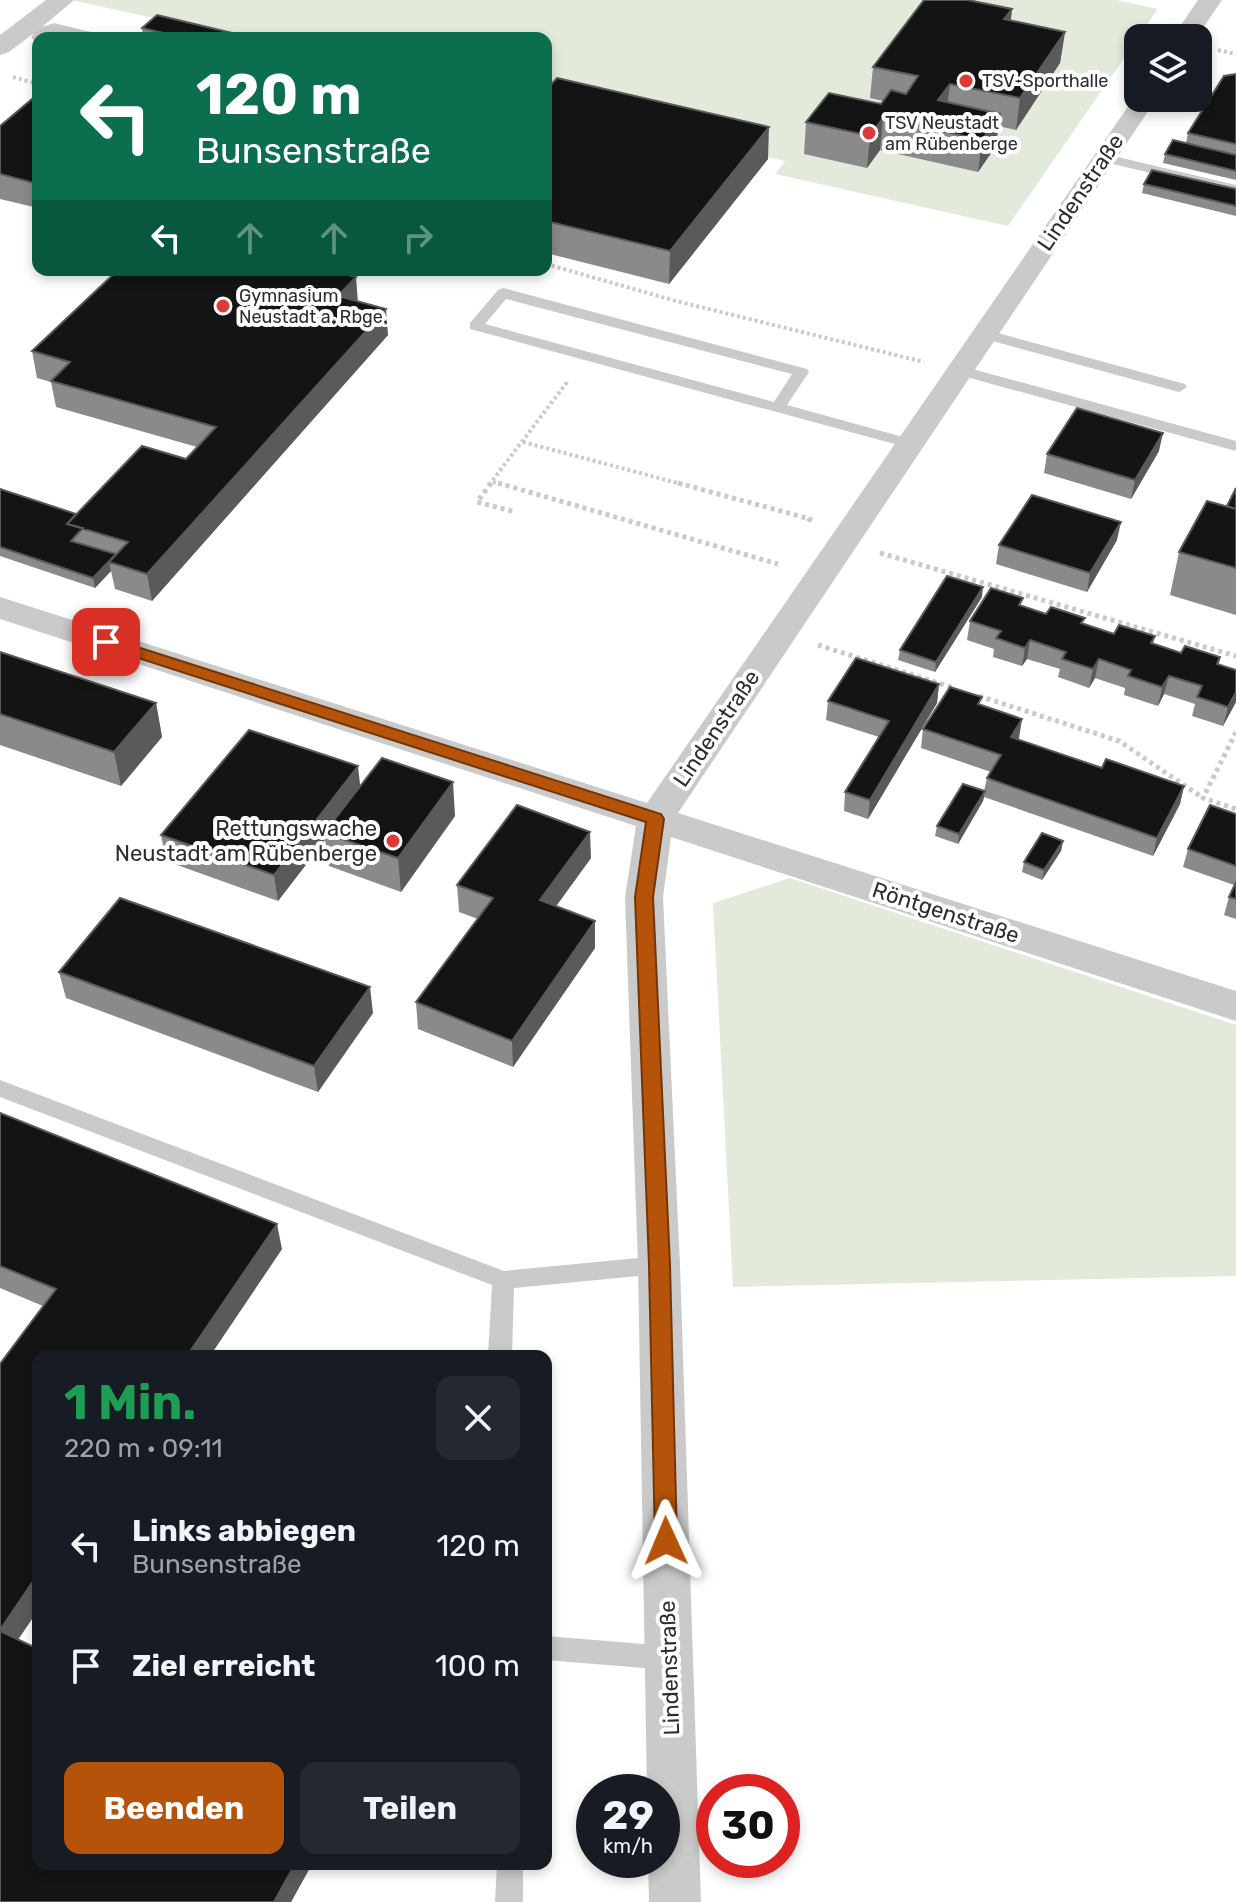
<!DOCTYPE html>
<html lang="de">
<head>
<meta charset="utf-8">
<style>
  :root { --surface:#171b24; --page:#242831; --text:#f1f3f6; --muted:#9ea1a6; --accent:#b45309 }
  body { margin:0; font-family:Rubik,sans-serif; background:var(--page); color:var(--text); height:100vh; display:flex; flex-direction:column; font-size:30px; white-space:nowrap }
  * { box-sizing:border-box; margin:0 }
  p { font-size:26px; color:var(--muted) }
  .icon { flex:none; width:44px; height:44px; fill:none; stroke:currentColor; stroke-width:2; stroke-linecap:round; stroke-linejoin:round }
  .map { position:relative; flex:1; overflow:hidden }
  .drawer { position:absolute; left:32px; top:1350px; width:520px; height:520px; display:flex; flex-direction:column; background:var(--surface); border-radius:16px; box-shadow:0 4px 12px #0003 }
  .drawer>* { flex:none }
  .guide { position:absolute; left:32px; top:32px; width:520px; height:244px; border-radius:16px; box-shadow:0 4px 12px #0003; background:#0b6e4f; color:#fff; overflow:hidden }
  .controls { position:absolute; left:1124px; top:24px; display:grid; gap:16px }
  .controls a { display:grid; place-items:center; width:88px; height:88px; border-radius:16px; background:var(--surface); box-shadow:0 4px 12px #0003; font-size:40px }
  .speed { position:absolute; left:576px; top:1774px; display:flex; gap:16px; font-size:40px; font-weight:700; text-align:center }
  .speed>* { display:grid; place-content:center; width:104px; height:104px; border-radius:50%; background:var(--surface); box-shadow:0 4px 12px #0003; line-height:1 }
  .speed small { font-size:20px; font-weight:400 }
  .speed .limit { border:12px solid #d22; background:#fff; color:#111 }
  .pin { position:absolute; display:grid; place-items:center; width:68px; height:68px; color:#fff; margin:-34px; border-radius:16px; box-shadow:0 4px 12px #0006 }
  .me { position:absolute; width:88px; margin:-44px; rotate:359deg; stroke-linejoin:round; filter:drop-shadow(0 0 6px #0008) }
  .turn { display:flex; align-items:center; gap:28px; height:168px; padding:0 32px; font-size:36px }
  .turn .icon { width:104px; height:104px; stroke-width:2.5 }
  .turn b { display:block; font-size:56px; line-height:68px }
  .lanes { display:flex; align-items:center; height:76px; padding:0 32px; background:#0003; justify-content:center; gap:40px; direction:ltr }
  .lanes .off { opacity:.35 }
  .round { display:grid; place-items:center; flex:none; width:84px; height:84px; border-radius:16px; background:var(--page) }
  .summary { display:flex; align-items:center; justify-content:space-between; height:136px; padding:0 32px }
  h1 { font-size:48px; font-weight:700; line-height:60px; color:#1e9e55 }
  .cta { display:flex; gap:16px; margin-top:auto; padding:16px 32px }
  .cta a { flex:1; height:92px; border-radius:16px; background:var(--accent); color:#fff; font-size:32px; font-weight:700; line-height:92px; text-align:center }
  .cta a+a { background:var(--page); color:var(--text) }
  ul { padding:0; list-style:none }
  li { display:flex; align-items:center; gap:24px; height:120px; padding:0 32px }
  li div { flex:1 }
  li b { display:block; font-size:30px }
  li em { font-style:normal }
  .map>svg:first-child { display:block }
  .green { fill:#e2eadb }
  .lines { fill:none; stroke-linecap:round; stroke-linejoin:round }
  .path-far1 { stroke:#cacaca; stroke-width:4; stroke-dasharray:3 3; stroke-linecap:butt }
  .path { stroke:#cacaca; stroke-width:5; stroke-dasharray:4 4; stroke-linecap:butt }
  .lane { fill:#cacaca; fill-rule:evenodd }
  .street { fill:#cacaca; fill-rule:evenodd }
  .wall { fill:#8a8a8a }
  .shaded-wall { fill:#5a5a5a }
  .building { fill:#141414; stroke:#5a5a5a; stroke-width:2 }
  .route { fill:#b45309; stroke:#753606; stroke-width:2 }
  .poi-dot { fill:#dc3937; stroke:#fff; stroke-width:3 }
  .labels { text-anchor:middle; stroke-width:8; stroke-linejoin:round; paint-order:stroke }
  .far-poi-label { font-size:18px; fill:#2d2d2d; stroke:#fff; text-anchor:start }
  .street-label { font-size:22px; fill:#2d2d2d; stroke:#fff }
  .poi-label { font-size:22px; fill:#2d2d2d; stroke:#fff; text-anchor:end }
</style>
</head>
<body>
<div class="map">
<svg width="1236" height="1902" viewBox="0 0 1236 1902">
  <rect width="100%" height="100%" fill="#fff"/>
  <path class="green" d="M71,0H1116L1158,9L1008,226L775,174L785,161L546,105V38H245Z
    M790,878L1236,1025V1276L733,1287L713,903Z"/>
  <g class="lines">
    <path class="path-far1" d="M1218,50L1236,54
      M13,77L38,84
      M546,264L676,301L924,362
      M523,442L685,485
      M493,482L505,485
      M489,485L568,381"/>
    <path class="path" d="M491,483L477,502L516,512
      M498,483L778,564
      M678,483L810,519L806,524
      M880,553L1236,656
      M818,645L954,688
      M979,696L1119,741L1203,798
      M1236,732L1203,798L1236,809"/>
    <path class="lane" d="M1105,154L1236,185V193L1100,161L1098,158Z
      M503,288L807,369L809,372L787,405L914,440L916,443L914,446H902L470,329V323L498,290ZM506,299L792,374L774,402L485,324Z
      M983,329L1185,384L1187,387L1179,392L978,337L975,334Z
      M958,365L1236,441V451L952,373L950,370Z
      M0,1080L504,1271L659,1256L667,1258L670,1265L667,1272L659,1274L514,1288L512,1356H488L492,1285L0,1097Z
      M546,1636L668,1646L677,1650L681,1658L677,1666L668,1670L546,1660Z
      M497,1864H523V1902H495Z"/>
    <path class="street" d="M46,0H74L42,27L54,23L95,33L98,38H38V44L31,38L34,33L9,52L0,55V35Z
      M1198,0H1222L1196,38H1172Z
      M1138,92V98H1157L678,813L1236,991V1021L671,837L663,897L680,1265L701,1902H649L648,1860H662V1792H647L638,1265L625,897L636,826L0,619V597L647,803Z"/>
  </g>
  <path class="wall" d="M1012,9L1011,20L1065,32L1060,63L1016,130L998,126L996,146L978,172L880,150L867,168L804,154L806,122L881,104L883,101L870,98L873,67Z
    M142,28L253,38H143Z
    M1236,74V180L1163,163L1165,154L1186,143L1188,133Z
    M546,90L768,159L669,284L546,253Z
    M38,94V208L0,199V126Z
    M1144,184L1236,189V216L1142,193Z
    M358,301L388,335L152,601L115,589L111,571L95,588L0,556V489L76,514L186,459L197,447L56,407L51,382L37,378L32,351Z
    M1159,451L1131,499L1044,473L1047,454Z
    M1236,488V615L1170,595L1179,552L1227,506Z
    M1117,540L1087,592L996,564L999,545Z
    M982,597L935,672L898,660L900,650Z
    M1022,606L1114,634L1155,636L1153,644L1181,653L1220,657L1219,664L1236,670V702L1223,726L1192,716L1195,704L1164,694L1158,706L1124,695L1125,688L1095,678L1089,688L1058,677L1060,669L1027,659L1022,666L993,657L994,649L967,640L970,621Z
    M0,652L156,703L162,737L121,786L0,745Z
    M939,684L937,703L868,819L844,811L845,792L879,737L826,720L828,701Z
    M981,705L1019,738L1018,740L1102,768L1184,786L1180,804L1153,856L984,797L983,801L958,844L935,836L937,826L984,791L987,778L991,772L921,748L923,729Z
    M360,786L455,816L401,892L329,866L325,840L278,901L166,861L161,835Z
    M1236,814V919L1224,915L1229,897L1234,885L1183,867L1188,849Z
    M1063,841L1061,851L1042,880L1022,872L1024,862Z
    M591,858L556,906L595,921V948L513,1067L418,1029L416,1002L478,919L459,912L457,885Z
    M59,972L373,1013L318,1092L66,998Z
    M0,1113L282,1249L18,1640L312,1864L291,1902H0V1364L43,1306L0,1288Z"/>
  <path class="shaded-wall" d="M1012,9L1008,40L1004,19Z
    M1065,32L1060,63L1016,130L1020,98Z
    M950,84L946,115L938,100Z
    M1000,114L996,146L978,172L982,140Z
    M883,118L880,150L867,168L870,136Z
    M769,127L768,159L669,284L670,251Z
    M356,277L358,303L338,296Z
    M386,309L388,335L152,601L147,574Z
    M1163,433L1159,451L1131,499L1135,480Z
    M1121,522L1117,540L1087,592L1090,573Z
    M109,562L111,571L95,588L93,578Z
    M983,587L982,597L935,672L936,662Z
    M1030,640L1027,659L1022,666L1025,648Z
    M1099,659L1095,678L1089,688L1093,669Z
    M1169,676L1164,694L1158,706L1162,687Z
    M939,684L937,703L868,819L870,800Z
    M1236,692V702L1223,726L1228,707Z
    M156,703L162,737L121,786L114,752Z
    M1022,719L1019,738L1008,756L1011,737Z
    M358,766L361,793L324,833L325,840L278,901L274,875Z
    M453,782L455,816L401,892L398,858Z
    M1184,786L1180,804L1153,856L1157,838Z
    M985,791L983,801L958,844L959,834Z
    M590,832L591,858L541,927L540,900Z
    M1063,841L1061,851L1042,880L1044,870Z
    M595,921V948L513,1067L512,1041Z
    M370,987L373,1013L318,1092L314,1066Z
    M277,1224L282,1249L210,1356H187Z
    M38,1574V1610L8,1654L0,1633V1630Z
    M295,1864H312L291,1902H274Z"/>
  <path class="building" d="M924,0H968L1012,9L1004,19L1065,32L1020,98L950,84L938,100L1000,114L982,140L883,118L870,136L806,122L829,93L881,104L891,90L906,94L918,76L873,67Z
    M157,15L253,38H185L142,28Z
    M1236,74V144L1188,133L1224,76Z
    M557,78L769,127L670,251L546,221V90Z
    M38,94V184L0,174V126Z
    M1173,140L1236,155V171L1165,154Z
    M1152,170L1236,189V206L1144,184Z
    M118,270H329L356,277L338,296L386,309L147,574L109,562L128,542L67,524L142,446L186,459L216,427L51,381L70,362L32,351Z
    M1077,408L1163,433L1135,480L1047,454Z
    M1236,488V509L1227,506Z
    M0,489L76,514L67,524L83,528L71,541L116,554L93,578L0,547Z
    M1032,495L1121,522L1090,573L999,545Z
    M1207,501L1236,509V568L1179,552Z
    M947,576L983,587L936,662L900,650Z
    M991,588L1023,598L1019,605L1046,614L1051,607L1085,618L1081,623L1114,634L1119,625L1155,636L1151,643L1181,653L1185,646L1220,657L1217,664L1236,670V692L1228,707L1197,697L1202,686L1169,676L1162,687L1128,676L1131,670L1099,659L1093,669L1062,659L1066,652L1030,640L1025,648L996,638L1001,631L970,621Z
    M0,652L156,703L114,752L0,714Z
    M856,658L939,684L870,800L845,792L889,721L828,701Z
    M950,687L982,697L978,704L1022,719L1011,737L1102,768L1106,759L1184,786L1157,838L987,778L1001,755L923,729Z
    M249,730L358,766L274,875L161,835Z
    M382,758L453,782L398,858L324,833Z
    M963,784L985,791L959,834L937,826Z
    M517,805L590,832L540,900L595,921L512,1041L416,1002L493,898L457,885Z
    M1210,805L1236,814V866L1188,849Z
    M1042,833L1063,841L1044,870L1024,862Z
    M1236,882V899L1229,897Z
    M120,898L370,987L314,1066L59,972Z
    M0,1113L277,1224L187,1356H38V1574L0,1630V1364L56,1289L0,1266Z
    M0,1631L38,1649V1864H295L274,1902H0Z"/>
  <path class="route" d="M106,637L661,814L664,819L653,897L670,1265L677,1541L674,1548L666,1551L658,1548L655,1541L649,1265L635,897L646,822L101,646V638Z"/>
  <g class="poi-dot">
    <circle cx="966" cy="81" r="8"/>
    <circle cx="869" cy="133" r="8"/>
    <circle cx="223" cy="306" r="8"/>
    <circle cx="393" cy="841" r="8"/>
  </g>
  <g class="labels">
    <g class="far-poi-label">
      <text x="982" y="87">TSV-Sporthalle</text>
      <text x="885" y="129">TSV Neustadt<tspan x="885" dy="21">am Rübenberge</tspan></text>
      <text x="239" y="302">Gymnasium<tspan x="239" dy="21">Neustadt a. Rbge.</tspan></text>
    </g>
    <g class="street-label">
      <text transform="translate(1080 192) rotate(-56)" y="8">Lindenstraße</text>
      <text transform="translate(716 728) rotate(-56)" y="8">Lindenstraße</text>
      <text transform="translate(946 912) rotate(18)" y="8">Röntgenstraße</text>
      <text transform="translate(669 1668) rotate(-92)" y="8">Lindenstraße</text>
    </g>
    <g class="poi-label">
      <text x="377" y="836">Rettungswache<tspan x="377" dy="25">Neustadt am Rübenberge</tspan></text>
    </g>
  </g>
</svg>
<div class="controls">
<a><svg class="icon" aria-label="layers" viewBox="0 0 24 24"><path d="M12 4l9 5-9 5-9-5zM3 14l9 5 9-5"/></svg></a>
</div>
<div class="speed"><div>29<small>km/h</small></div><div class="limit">30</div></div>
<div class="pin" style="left:106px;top:642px;background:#d93025"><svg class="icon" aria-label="arrive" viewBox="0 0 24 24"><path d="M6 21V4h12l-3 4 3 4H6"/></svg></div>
<svg class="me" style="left:666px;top:1541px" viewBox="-20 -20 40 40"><path d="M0-17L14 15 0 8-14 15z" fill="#b45309" stroke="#fff" stroke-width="4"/></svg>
<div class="guide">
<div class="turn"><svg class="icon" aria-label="left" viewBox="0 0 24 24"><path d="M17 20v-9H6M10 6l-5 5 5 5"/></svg><div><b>120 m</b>Bunsenstraße</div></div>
<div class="lanes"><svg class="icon" aria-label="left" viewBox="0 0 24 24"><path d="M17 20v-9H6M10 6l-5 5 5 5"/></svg><svg class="icon off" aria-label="ahead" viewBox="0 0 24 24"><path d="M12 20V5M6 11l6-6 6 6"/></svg><svg class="icon off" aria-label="ahead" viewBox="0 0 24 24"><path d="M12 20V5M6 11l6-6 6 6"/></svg><svg class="icon off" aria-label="right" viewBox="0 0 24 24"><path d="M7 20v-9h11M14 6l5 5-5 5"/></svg></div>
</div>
<section class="drawer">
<div class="summary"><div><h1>1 Min.</h1><p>220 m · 09:11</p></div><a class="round"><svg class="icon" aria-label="close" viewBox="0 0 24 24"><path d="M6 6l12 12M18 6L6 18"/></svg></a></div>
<ul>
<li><svg class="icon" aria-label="left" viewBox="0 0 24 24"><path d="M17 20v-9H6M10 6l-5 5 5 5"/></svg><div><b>Links abbiegen</b><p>Bunsenstraße</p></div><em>120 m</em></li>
<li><svg class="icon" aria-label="arrive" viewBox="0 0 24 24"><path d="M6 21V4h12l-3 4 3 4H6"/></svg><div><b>Ziel erreicht</b></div><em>100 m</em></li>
</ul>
<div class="cta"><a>Beenden</a><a>Teilen</a></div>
</section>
</div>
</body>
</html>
